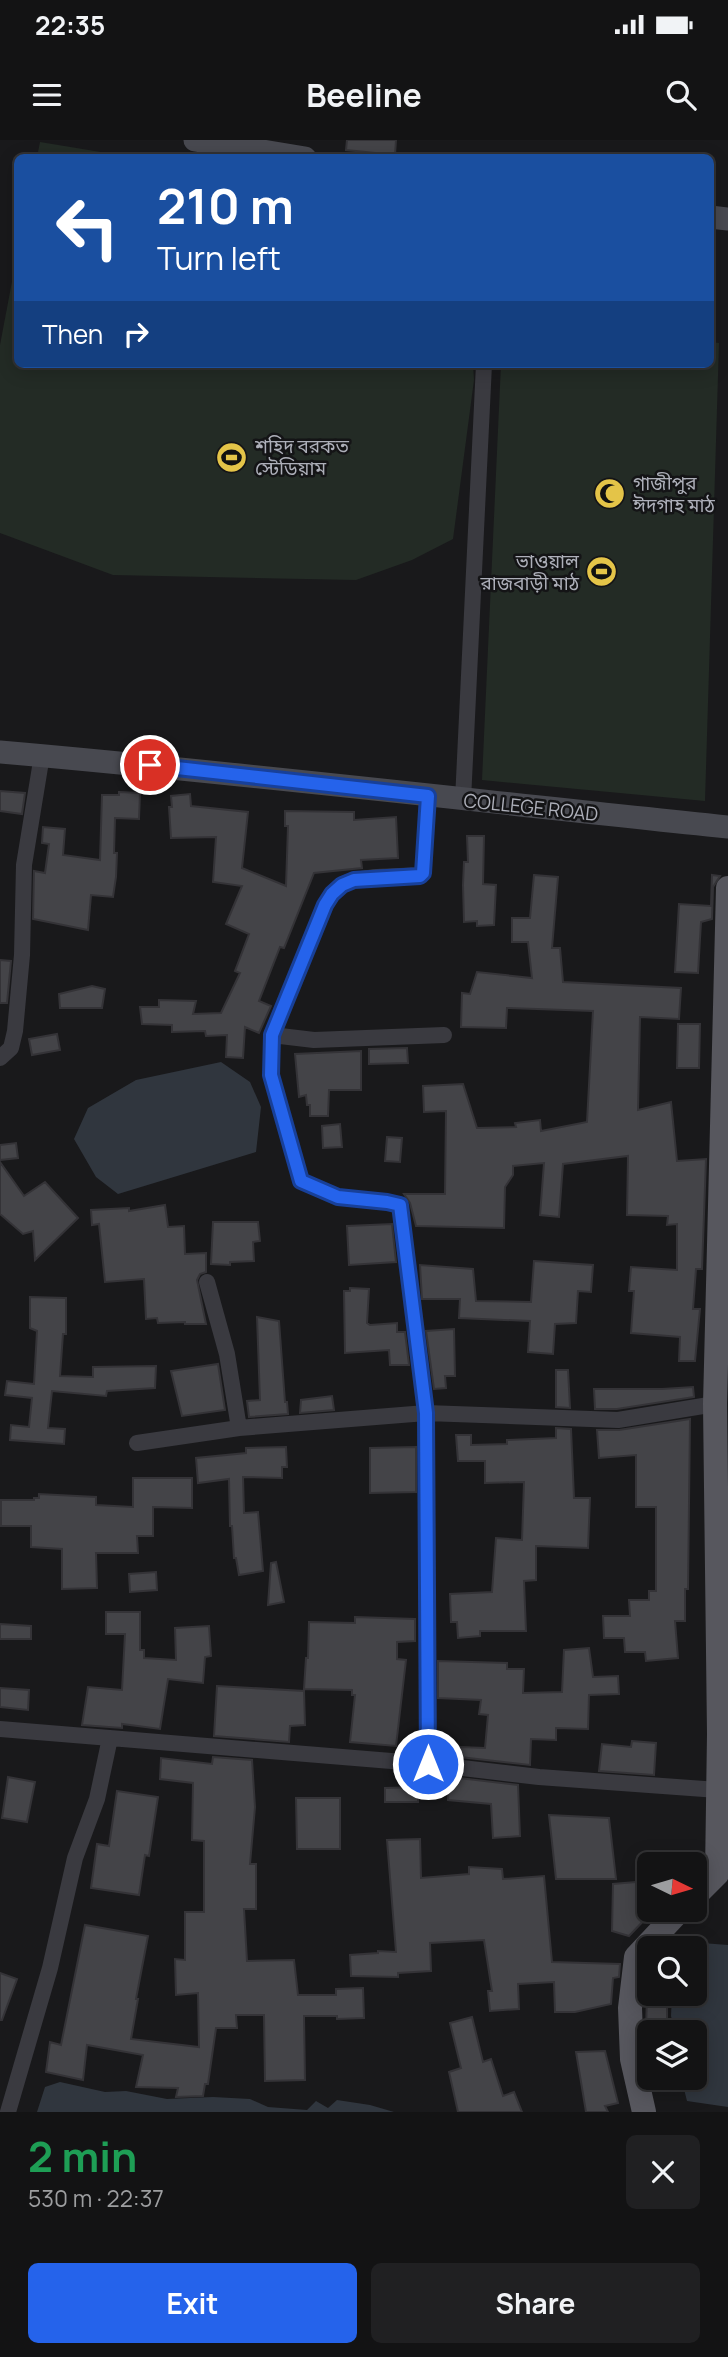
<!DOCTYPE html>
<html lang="en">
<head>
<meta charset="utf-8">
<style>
  :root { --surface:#131314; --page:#202022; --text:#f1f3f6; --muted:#9d9ea0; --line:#323234; --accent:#2563eb }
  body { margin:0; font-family:Manrope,"Noto Sans Bengali",sans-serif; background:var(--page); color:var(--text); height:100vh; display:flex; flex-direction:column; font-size:26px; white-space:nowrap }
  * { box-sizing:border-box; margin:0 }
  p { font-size:23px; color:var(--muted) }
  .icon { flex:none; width:38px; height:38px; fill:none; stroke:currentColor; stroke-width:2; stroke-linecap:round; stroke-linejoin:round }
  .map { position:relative; height:1972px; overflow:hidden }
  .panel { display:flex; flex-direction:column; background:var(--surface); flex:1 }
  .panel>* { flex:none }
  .top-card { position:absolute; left:14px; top:14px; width:700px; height:214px; border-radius:10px; box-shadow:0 4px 18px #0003,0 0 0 2px var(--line); background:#1a4fa0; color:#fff; overflow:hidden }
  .needle { width:46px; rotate:95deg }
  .buttons { position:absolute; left:637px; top:1712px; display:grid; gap:14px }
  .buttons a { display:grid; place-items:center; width:70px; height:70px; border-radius:10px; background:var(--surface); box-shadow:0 4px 18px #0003,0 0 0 2px var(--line); font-size:35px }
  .pin { position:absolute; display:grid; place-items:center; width:60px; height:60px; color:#fff; margin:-30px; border:4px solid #fff; border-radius:50%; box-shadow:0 2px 7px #0007 }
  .me { position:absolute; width:77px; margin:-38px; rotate:0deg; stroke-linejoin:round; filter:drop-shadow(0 0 5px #0008) }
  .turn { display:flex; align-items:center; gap:24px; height:147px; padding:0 28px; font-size:32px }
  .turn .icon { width:91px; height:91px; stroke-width:2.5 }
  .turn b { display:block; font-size:49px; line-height:60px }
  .then { display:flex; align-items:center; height:66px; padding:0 28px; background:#0003; gap:14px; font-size:26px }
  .round { display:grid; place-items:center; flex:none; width:74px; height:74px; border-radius:10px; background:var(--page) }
  .summary { display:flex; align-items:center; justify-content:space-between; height:119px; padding:0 28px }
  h1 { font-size:42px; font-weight:700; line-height:52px; color:#1e9e55 }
  .action { display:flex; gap:14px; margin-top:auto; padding:14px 28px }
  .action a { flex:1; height:80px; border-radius:10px; background:var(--accent); color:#fff; font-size:28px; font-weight:700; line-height:80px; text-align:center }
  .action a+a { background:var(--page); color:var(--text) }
  .status { display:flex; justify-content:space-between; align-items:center; height:49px; padding:0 35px; background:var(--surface); direction:ltr }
  .status svg { height:19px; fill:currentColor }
  header { display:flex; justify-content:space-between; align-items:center; height:91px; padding:0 28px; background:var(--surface); font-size:32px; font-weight:700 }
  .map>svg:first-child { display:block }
  .green { fill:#232b25 }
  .water { fill:#30363e }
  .building { fill:#444448; stroke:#343337; stroke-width:2 }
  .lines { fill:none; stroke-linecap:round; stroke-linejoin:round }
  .street { stroke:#3a3a40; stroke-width:16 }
  .secondary { stroke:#484950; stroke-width:23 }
  .primary { stroke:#57575e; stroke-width:24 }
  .route-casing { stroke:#184099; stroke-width:18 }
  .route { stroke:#2563eb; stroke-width:12 }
  .labels { text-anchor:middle; stroke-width:5; stroke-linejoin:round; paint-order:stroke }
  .poi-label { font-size:19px; fill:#adafb9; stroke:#141416; text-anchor:start }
  .street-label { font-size:19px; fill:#adafb9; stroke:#141416 }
</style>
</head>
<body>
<div class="status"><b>22:35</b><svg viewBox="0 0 49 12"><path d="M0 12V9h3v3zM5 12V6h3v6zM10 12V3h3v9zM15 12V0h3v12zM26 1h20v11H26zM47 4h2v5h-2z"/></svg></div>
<header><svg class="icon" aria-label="menu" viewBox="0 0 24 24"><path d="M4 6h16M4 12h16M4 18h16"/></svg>Beeline<svg class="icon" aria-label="search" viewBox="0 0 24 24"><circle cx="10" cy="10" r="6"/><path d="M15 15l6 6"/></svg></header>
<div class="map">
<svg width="728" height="1972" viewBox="0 0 728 1972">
  <rect width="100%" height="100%" fill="#19191b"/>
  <path class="green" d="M40,2L131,17H37Z
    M17,115L18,224H473L474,240L453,399L412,420L356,440L113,435L0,393V205Z
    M711,202L719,203L705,661L482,640L501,224H710Z"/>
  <path class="water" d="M221,922L250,942L261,967L256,1012L118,1054L96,1037L74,999L88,968L136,940Z
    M676,1801L728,1805V1967L687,1961L681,1937H695V1892H675L671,1876L672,1853H695V1808H669Z
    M60,1942L105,1952L126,1951L167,1959L213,1957L250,1959L268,1967L307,1970L316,1961L328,1968L337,1960L370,1965L394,1972H37L45,1947Z"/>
  <path class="building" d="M347,0H396L395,15L346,10Z
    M0,651L25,653L22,674L0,671Z
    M119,652L140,653L139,679L115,678L114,713H117L116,737L113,757L91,755L88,790L33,779L34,731L45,733L49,704L42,703L43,687L65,689L63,715L100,720L102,655H119Z
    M190,654L191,666L248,672L242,728L286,746L288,686H285V671L354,672V680L396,677L398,718L361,720L362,728L314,733L284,808L280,807L259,861L271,866L259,893L245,887L243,918L226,917L227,895L206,896L205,891L172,892V885L142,884L140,867H159V860L196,861L193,874L221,873L240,833L235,831L249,794L226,784L242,746L213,742L216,697L171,698L169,667H172L171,656Z
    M467,696H484L483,744L496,745L494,785L477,786V781L464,782L463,745L464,722H468Z
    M534,735L558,737L552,808H560L563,842L681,848L679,879L640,877L638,970L671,962L677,1021L706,1019L702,1129H696L693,1169H700L695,1221H679L680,1197L631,1193L634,1151H629L631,1127L677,1130V1084L667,1085L668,1076L627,1075L628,1016L563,1024L559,1077L540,1075L544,1023L513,1026V1035L505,1047L504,1088L416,1086L410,1063L404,1054H445L446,971L424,972L423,946L463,944L477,988L516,987L515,983L540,980L541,991L587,982L593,871L507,868L506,888L461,887L462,853L470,854L477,832L532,838L528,802H512V778H530Z
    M712,735L720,736L713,747L712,779L701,782L698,833L675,832L679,764L711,766Z
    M0,820L11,821L7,863H0Z
    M92,846L105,849L102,868H60L59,854Z
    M678,884H700L699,928H677Z
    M57,894L60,910L32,915L29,899Z
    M407,908L408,923L369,924V909Z
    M361,911V950H329L328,976H310V965H307L306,955L299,957L295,914Z
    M340,984L342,1007L323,1008L322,986Z
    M387,997L402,998L400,1022L385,1021Z
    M16,1003L18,1018L0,1020V1005Z
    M0,1022L24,1056L45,1042L78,1078L35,1120L33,1091L23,1094L0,1074Z
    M165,1065L168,1087L184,1086L185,1114L206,1113V1132L200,1134L197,1140L206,1184H185V1182L158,1183L157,1178L146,1179L144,1139L105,1142L99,1084L92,1085L91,1070L129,1068V1071Z
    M213,1082H258L260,1101L253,1102L254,1121L230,1122V1125L211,1124Z
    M392,1084L396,1122L349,1125L347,1086Z
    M534,1121L593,1125L591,1152L578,1151L576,1183L555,1184L553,1214L528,1212L530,1181L459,1178L460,1159H422L420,1125L473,1129L476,1161L531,1162Z
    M350,1148L369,1149L367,1183L370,1185L397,1183V1192H405L409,1225H390L389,1210L345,1213L344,1151H350Z
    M30,1157L66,1158V1194H63L60,1236L93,1237V1227L156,1226L155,1248L107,1251L106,1256L52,1251L48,1288L65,1289L64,1304L10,1300L11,1285L29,1287L32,1258L5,1255L7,1241L34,1244L37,1191L30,1188Z
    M257,1177L279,1181L285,1262H287L288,1274L249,1277L247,1261L260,1260Z
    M454,1189L455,1236H445L446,1248L434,1249L426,1191Z
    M218,1224L225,1270L182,1276L171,1231Z
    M556,1230H568L570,1268L556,1267Z
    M693,1247L694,1257L617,1269H595L594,1249H662Z
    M332,1256L334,1270L300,1273L301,1260Z
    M690,1279L688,1449H685V1481H675L678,1518L646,1521L645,1512H625L624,1498H604L603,1476H630L629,1460H649V1451H656V1367H636V1315L599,1318L597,1290H619Z
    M556,1288L571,1289L574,1358H590L588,1408L536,1406V1440L524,1441L526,1491H480V1496L458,1498L457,1482H451L450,1454L492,1452L496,1398L522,1400L524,1342L485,1343V1321H458L456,1295H471V1305L507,1304V1300L556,1298Z
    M286,1307L287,1327H282V1338L243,1337L244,1373L258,1372L263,1431L239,1435L236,1418H234L232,1386H230L229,1339L198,1343L196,1318L246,1313V1308Z
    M416,1307V1352L370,1353V1308Z
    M133,1338H192V1368L153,1367V1396H137L138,1413H96L97,1448L62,1449V1409L31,1407V1386H1V1360H34V1358H39V1354L96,1357V1365L133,1367Z
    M276,1422L284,1462L268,1465L271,1423Z
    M156,1432L157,1450L130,1452L129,1434Z
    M106,1472H140V1510H144V1518L176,1520L175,1488L209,1486L211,1516L205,1517L203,1543L168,1539L160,1589L122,1584V1588L82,1585L88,1547L122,1550L125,1494H106Z
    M355,1477L415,1479V1501L397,1502V1519L406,1520L396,1606L350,1602L355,1555H352V1550L304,1549L306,1518H308L309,1482L355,1483Z
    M0,1484L31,1486V1499H0Z
    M589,1508L593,1537L618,1536L619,1554L589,1555L588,1589L556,1588V1600L531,1599L530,1625L460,1617V1607L485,1608L488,1575L479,1574L481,1560L438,1558V1521L507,1523V1529H524L523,1553L562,1552L564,1510Z
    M217,1546L304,1551L305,1585L290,1586L289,1602L214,1596Z
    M0,1548L29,1550L28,1570L0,1567Z
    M632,1601L656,1603L654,1635L599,1631L602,1604L631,1607Z
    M213,1617L252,1620L255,1667L250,1724H256V1769H244L247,1821L294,1820L298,1855H336V1849L363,1848L364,1878L337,1879V1876H304L305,1940L265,1941L264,1875H236L237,1888H216L208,1944H205L203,1956L176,1957L178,1948L136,1947L143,1915L87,1905L83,1940L46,1932L50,1902L61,1905L85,1785L148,1796L136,1859H138L131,1899L199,1907L198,1853L176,1855L175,1819L185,1820V1772H204V1701L192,1700L193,1643L160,1639L161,1618L212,1624Z
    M8,1637L35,1642L27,1682L2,1678Z
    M459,1638L518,1645L520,1696L493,1698L491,1664L448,1660L449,1643L458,1644Z
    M418,1647V1662H385V1648Z
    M117,1651L158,1657L149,1716L145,1715L139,1755L91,1748L97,1704L109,1706Z
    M296,1658H340V1709H297Z
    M549,1675L609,1678L616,1739H556Z
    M420,1699L421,1738L469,1734V1727L502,1729L503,1739L544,1736L552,1822L620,1824L619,1837L613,1838L611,1864L575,1872H555L554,1842L518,1844L519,1869L490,1871L488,1851H492L484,1800L430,1803L431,1831L398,1833V1837L351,1836L350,1815L378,1813V1811L396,1812L387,1700Z
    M647,1741L649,1775L629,1796L612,1791L613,1744Z
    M0,1833L17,1839L2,1880H0Z
    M647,1853H667V1892H646Z
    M472,1877L483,1922L491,1919L503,1956L514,1952L522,1972H458L449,1932L461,1928L450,1883Z
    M605,1911L618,1963L605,1966L608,1972H586L576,1912Z"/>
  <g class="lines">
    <path class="street" d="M463,660L484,224
      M272,895L325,765C330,758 335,749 343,744C360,735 400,737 420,735L423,733L428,656
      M0,918L11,908L15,891L22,815L24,725L42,615
      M207,1142L227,1214L239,1288
      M137,1303L239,1288L426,1273L618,1280L715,1264
      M0,1589L428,1624L539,1637L718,1650
      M428,1624L426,1273L400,1065L387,1062L338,1057L301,1041L271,935L272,895L314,900L444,895
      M8,1972L50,1828L75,1718L97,1659L110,1598"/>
    <path class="secondary" d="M195,0L305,18
      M710,77L728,79
      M0,612C243,633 485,662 728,687"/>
    <path class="primary" d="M695,1756L717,1734L719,1594L715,1264L728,748
      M644,1972L632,1919L630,1868L636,1817L681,1769"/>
  </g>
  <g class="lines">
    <defs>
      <path id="route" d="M150,625L428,656L423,733L420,736L354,740L342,745L332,754L325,765L272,895L271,935L301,1041L338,1057L387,1062L400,1065L426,1273L428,1624"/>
    </defs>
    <use href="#route" class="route-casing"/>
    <use href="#route" class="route"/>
  </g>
  <defs>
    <symbol id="stadium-disc" viewBox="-11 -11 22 22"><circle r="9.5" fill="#e4c448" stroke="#141416"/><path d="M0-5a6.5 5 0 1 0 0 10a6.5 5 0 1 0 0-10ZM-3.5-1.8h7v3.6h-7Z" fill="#111"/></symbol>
    <symbol id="mosque-disc" viewBox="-11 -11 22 22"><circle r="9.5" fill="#e4c448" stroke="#141416"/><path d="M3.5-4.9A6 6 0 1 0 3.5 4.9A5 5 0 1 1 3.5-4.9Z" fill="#111"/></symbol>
  </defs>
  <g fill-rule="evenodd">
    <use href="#stadium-disc" x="214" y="300" width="35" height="35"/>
    <use href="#mosque-disc" x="592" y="336" width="35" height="35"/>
    <use href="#stadium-disc" x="584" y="414" width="35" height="35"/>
  </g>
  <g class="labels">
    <g class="poi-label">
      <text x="255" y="313">শহিদ বরকত<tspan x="255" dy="22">স্টেডিয়াম</tspan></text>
      <text x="633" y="350">গাজীপুর<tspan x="633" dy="22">ঈদগাহ মাঠ</tspan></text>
      <text x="579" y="428" text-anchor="end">ভাওয়াল<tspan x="579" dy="22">রাজবাড়ী মাঠ</tspan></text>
    </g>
    <g class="street-label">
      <text transform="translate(531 667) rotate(6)" y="7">COLLEGE ROAD</text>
    </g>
  </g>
</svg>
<div class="buttons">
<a><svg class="needle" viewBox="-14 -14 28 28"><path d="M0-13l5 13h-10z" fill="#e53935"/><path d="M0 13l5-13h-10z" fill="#9d9ea0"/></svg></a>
<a><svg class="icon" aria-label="search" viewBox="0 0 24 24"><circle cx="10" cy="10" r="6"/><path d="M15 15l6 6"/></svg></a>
<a><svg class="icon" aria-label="layers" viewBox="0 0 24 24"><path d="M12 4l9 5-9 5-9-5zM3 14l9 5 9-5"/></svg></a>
</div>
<div class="pin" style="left:150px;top:625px;background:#d93025"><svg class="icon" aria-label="arrive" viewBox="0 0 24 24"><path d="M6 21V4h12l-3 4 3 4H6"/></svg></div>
<svg class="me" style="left:428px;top:1624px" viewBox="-20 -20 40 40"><circle r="17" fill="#2563eb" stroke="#fff" stroke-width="3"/><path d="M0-11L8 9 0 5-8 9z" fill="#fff"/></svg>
<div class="top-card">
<div class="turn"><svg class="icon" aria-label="left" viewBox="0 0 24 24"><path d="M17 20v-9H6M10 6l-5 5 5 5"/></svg><div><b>210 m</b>Turn left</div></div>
<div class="then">Then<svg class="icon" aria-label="right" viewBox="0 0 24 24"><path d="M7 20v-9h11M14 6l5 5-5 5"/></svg></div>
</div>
</div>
<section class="panel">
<div class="summary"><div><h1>2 min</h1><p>530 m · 22:37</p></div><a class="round"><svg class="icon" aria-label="close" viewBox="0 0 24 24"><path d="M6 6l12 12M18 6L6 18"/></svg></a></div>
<div class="action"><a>Exit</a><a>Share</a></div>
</section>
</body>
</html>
